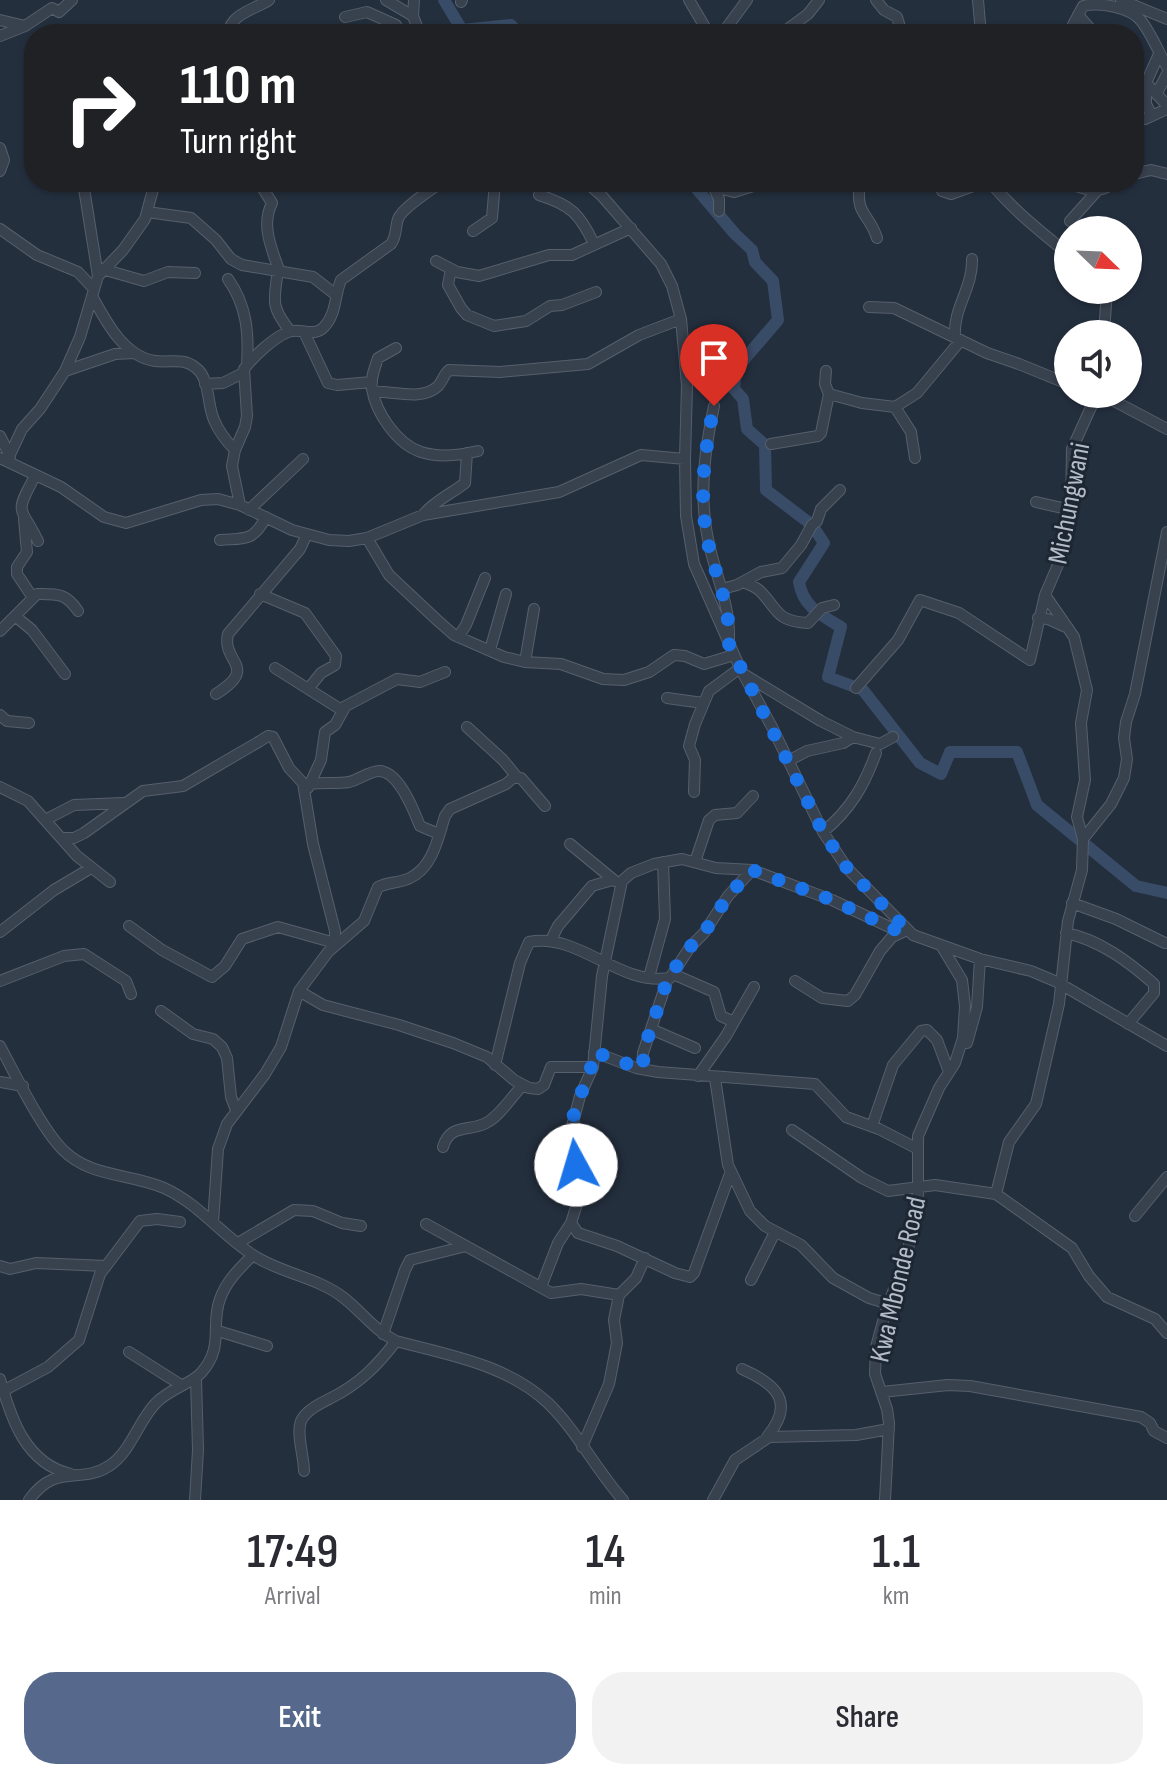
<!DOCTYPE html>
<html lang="en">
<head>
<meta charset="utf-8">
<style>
  :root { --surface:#fff; --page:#f2f2f3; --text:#2b2b33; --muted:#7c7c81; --accent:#56698c }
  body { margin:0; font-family:"Sofia Sans Condensed",sans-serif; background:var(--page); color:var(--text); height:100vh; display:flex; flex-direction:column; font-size:30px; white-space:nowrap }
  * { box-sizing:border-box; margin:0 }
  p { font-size:26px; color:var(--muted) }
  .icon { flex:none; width:44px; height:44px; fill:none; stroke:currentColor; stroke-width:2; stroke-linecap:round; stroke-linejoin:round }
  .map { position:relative; height:1500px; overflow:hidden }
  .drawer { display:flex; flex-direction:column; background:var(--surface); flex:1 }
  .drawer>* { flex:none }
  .guide { position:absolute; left:24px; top:24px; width:1120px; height:168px; border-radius:32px; box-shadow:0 2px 6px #0004; background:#202124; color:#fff; overflow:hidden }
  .needle { width:52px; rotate:113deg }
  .controls { position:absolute; left:1054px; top:216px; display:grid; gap:16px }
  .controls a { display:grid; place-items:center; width:88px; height:88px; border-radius:50%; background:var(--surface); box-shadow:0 2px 6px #0004; font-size:40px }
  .pin { position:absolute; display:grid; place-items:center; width:68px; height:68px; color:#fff; margin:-82px -34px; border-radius:50% 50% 50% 0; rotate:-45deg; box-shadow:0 0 8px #0007 }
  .pin .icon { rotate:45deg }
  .me { position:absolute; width:88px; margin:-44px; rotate:354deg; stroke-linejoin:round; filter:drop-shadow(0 0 6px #0008) }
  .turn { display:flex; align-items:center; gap:28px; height:168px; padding:0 24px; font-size:36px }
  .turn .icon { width:104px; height:104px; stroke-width:2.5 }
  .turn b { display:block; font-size:56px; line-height:68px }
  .eta { display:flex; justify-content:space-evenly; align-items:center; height:136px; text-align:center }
  .eta b { font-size:48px; font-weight:600; line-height:56px }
  .action { display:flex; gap:16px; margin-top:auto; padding:16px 24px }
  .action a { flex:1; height:92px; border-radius:32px; background:var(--accent); color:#fff; font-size:32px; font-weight:600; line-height:92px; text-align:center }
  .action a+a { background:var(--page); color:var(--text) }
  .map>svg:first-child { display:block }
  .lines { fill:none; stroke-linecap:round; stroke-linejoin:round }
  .river { stroke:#394c67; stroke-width:12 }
  .minor-casing { stroke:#565f6c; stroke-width:12 }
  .minor { stroke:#38414e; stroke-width:10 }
  .route { stroke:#1a73e8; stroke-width:14; stroke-dasharray:0 25.2 }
  .labels { text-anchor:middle; stroke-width:6; stroke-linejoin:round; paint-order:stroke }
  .street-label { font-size:28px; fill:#b4bcc9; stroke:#1d2633 }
</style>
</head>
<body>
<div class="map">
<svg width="1167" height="1500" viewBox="0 0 1167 1500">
  <rect width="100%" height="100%" fill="#242f3e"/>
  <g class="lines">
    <path class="river" d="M444,0L462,30L511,25L519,34
      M691,182L735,234L752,250L755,262L773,281L778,320L736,369L734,389L743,399L747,429L765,445L766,490L812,525L824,543L799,582C803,607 821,615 841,627L828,677L863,690L920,763L941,774L950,752H1017L1037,805L1136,886L1167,893"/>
    <defs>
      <path id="minor" d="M386,0L413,16
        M414,0L413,16L420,34
        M689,0L709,34
        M876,0L884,10L897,17L900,27L898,34
        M978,0L981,34
        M1121,0L1167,19
        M461,2L462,0
        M1078,15L1095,34
        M345,17L367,12L396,25L401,34
        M0,20L25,26
        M228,34C231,13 254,10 269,0
        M722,34L747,0
        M781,34L808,14L819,0
        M1068,34L1083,6C1099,2 1132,7 1142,22C1152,35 1159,53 1167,67
        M0,36L25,26L52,8L59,12L72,0
        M1159,54L1146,83L1167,105
        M1146,81V104L1152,116
        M1157,93L1167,74
        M1134,116L1145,119L1167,109
        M0,148L4,160L0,171
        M1134,174L1151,170L1167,174
        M83,182L98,276
        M256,182L260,184L272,203C261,225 271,247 279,270
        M586,182L602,196L661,264L672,286L681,319L687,385L685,459L686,516L694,564L740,668L772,727L823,832L847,868L913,935L980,959L1031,971L1057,982L1167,1046
        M832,182H836
        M860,182C855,216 868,211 877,238
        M990,182C1015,212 1039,230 1068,254
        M1077,182L1079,187C1095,193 1104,190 1117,182
        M713,186L719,199V211
        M714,187L734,192L766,182
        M942,191L951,194L984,182
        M539,195C571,205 580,214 594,244
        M147,212L191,218L216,240L231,259L242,265L313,277L336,295
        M1070,221L1097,191
        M0,229L37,255L78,272L94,289
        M473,231L492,218L495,182
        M436,261L457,272L479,276L549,255H572L631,228
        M102,269L144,281L168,272L195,273
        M451,269L448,285L461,308L467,315L494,326L526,321L550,306L562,305L596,292
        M278,270C274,300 270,306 290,331
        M228,279C247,306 249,333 247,365
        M92,296C105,320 124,357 155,361C170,363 183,357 196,368C210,378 207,405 214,420C219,432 226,441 235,450
        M869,307L894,308L987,353L1019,364L1068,384
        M304,332L328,383L337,385L372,382
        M1104,334L1107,290
        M955,336C953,308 973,288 972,259
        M396,348L378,358C375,367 370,379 372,389C376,413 397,444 421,452C439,458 461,455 478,451
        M65,371L115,354L134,353
        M826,371L825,384L829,394L862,403L895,407L917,393L961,340
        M205,384L223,383L243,373
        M373,392C391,390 422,402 438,386C443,381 443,375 449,370L500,372L588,364L639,335L681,319
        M1101,394L1167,429
        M714,406C704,454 698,500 710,548C717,579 730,606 729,639
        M895,407L911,432L915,458
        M0,436L10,456
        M771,444L818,436L821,433L829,394
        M0,458L61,487L104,517L126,523L201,500L218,499L240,505L292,530L329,540L349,541L367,538L423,515L559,492L641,455L685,459
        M7,461L22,429L40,409L65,371L80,337L98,276L123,250L145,219L155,182
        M35,476C14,515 20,505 38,541
        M1036,502L1071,510
        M240,505L232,466L235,450L245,427L247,416L244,369C254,356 273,338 288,332C300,327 314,338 324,327C337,313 334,297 341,280L391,244C397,236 395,228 398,219C402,208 432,189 442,182
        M249,510L303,459
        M423,515C434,501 451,494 465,483L467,453
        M24,519L27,552L17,567V574L33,598
        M367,538L389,575L437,620L454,635L504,657L525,662L561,664L603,679L624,680L649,672L674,655L685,656L704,664L734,655
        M220,540C245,538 253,542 266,517
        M743,582C748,584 756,587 760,591C779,610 775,621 808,623L822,608L834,605
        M722,589L737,585L761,572L782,568L801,545L812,525L817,521L821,509L840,490
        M260,594L305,613L336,656L335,665L321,673L309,688
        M15,616L32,630L65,674
        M1038,618L1048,619L1068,628
        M0,631L37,594C58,594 66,593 78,611
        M458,637L466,625L485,578
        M490,650L506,594
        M525,662L534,609
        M275,668L340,709L397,679L420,682L445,672
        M745,675L821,721L853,737L880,744L893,737
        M856,688L898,640L920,600L959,613L1030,660L1045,595
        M216,694C260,666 221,663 228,634L300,549L307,534
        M667,698L703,703
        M0,715L7,721L29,723
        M467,727L503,760L517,777
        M788,761L807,751L843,743L853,737
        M310,784C323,782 336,784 349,782C358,780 370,771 379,771C399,771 414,811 420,826L439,834
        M0,787L28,801L77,856L110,882
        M308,788L321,760L325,732L335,725L344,709
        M694,792L695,760L689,746L695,724L709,691L740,668
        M45,820L74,805L123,803
        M823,832C850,810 864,786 876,753
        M61,838H74L84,833L143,791L183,786L260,741L268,736L273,737L289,768L303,783L313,844L335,931V946
        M1083,839L1077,817L1085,780L1081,723L1087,690L1074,637L1045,595L1063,553L1071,510L1072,449L1097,394
        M570,844L615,881
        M695,862L709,820L715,815L737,813L753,796
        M1072,903L1116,919L1165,943
        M129,926L162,950L212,977L225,966L242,939L278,927L335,943
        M0,932L54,890L91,868
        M1066,933C1100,940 1129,962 1154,984V993L1128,1024
        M551,940L558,926L592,886L612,880
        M673,974L714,992L721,1016L734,1022
        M649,977L665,919L663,862
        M0,981L64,956L84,954L126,981L131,994
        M795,981L822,998L848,1001L855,995L880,951L892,937L905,931
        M299,991L323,1005L399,1025L453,1043L487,1057L514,1080L529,1088L538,1089L544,1085L551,1067H593
        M161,1011L193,1034L213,1039L222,1047L227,1058L231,1097L236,1110
        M651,1029L695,1048
        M967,1043L977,1007L980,959
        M0,1046C15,1074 41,1128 63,1150C91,1178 130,1173 164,1188C200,1204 223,1237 256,1257C284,1274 319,1278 344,1298C363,1313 374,1330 396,1341C448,1355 506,1364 548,1403C577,1431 596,1470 623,1500
        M594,1052L636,1068L658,1072L815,1084L846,1117L879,1129L916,1148
        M495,1065L520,963L529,942C579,932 618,986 670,978L690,947L704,933L728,896L752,870
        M642,1069L643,1053L668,978
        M698,1076L726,1036L754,987
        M715,1078L728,1165L750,1211L765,1226L801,1245L833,1278L869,1298L889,1304
        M0,1082L23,1086
        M872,1126L893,1065L921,1031L927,1030L937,1040L949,1072
        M792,1130L862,1178L888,1191L935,1185L996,1194L1072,1248L1089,1276L1107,1297L1155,1319L1167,1333
        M443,1147C450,1123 469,1132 486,1123C500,1116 512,1096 523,1085
        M731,1171L694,1273L690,1277L675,1273L617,1246L578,1233L571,1223L582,1188L571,1130L580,1096L593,1067L602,976L622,881L631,873L654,864L682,859L716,868L752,870L832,900L900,932
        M996,1194L1009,1142L1036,1104L1059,1004L1068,921L1082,870L1083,839L1111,804L1124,778L1127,759L1124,738L1126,722L1135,694L1167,532
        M1135,1216L1167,1177
        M213,1222L218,1149L227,1124L265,1074L281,1047L299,991L328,952L364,921L378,887C388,882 400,883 410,878C433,867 438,838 445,816L450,809L506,784L513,778H521L545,806
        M426,1224L551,1293L581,1289L619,1295
        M238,1243L294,1210L313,1211L342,1223L361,1226
        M0,1266L10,1269L36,1263L106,1266
        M751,1280L775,1232
        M541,1287L558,1243L571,1223
        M218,1331L267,1346
        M383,1334L405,1270L410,1260L466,1246
        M129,1352L181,1385
        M742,1369C776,1384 796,1402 767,1437
        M0,1379C11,1419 26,1464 71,1474
        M3,1391L48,1367L79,1340L100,1274L140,1221L157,1219L180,1222
        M882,1392L948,1385L970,1386L1141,1417L1150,1423L1154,1431L1167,1438
        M582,1447L609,1384L617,1343L614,1320L619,1295L636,1278L645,1258
        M304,1471C304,1456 296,1434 301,1421C306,1410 321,1403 331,1398C359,1384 377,1366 396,1341
        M29,1500C56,1462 80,1485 109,1466C131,1452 138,1421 156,1403C169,1389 191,1384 201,1373C225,1346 210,1325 220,1299C226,1281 240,1268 253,1255
        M195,1500L198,1450L196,1378
        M713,1500L735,1460L769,1437L856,1435L889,1429
        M885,1500L889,1423L887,1409L875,1374L876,1347L885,1314L908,1250L918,1194V1136L939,1088L955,1063L963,1038L965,1006L962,980L942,947"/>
    </defs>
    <use href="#minor" class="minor-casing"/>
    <use href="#minor" class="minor"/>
  </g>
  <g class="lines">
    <path class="route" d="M576,1165C574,1152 570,1139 572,1126C574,1100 592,1078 594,1052L642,1069L646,1043L668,978L690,947L704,933L728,896L752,870L832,900L900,932L907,930L847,868L823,832L729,644C730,605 718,583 709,547C698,498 704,455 714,406"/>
  </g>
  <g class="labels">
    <g class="street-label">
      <text transform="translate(1068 503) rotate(-79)" y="10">Michungwani</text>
      <text transform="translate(897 1279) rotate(-77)" y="10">Kwa Mbonde Road</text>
    </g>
  </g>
</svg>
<div class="controls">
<a><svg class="needle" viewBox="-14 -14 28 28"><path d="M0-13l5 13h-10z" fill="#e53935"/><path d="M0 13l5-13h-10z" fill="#7c7c81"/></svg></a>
<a><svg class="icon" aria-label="sound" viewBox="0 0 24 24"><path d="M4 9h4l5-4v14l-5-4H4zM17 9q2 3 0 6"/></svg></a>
</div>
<div class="pin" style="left:714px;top:406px;background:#d93025"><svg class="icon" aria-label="arrive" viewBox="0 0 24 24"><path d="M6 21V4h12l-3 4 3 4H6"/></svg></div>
<svg class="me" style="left:576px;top:1165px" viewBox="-20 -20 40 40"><circle r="19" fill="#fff"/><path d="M0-13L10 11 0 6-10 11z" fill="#1a73e8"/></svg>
<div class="guide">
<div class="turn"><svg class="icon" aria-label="right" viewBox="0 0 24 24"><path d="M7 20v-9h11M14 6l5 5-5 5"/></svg><div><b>110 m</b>Turn right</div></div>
</div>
</div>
<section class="drawer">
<div class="eta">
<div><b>17:49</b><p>Arrival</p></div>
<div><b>14</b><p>min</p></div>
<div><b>1.1</b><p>km</p></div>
</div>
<div class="action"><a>Exit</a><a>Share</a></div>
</section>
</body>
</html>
